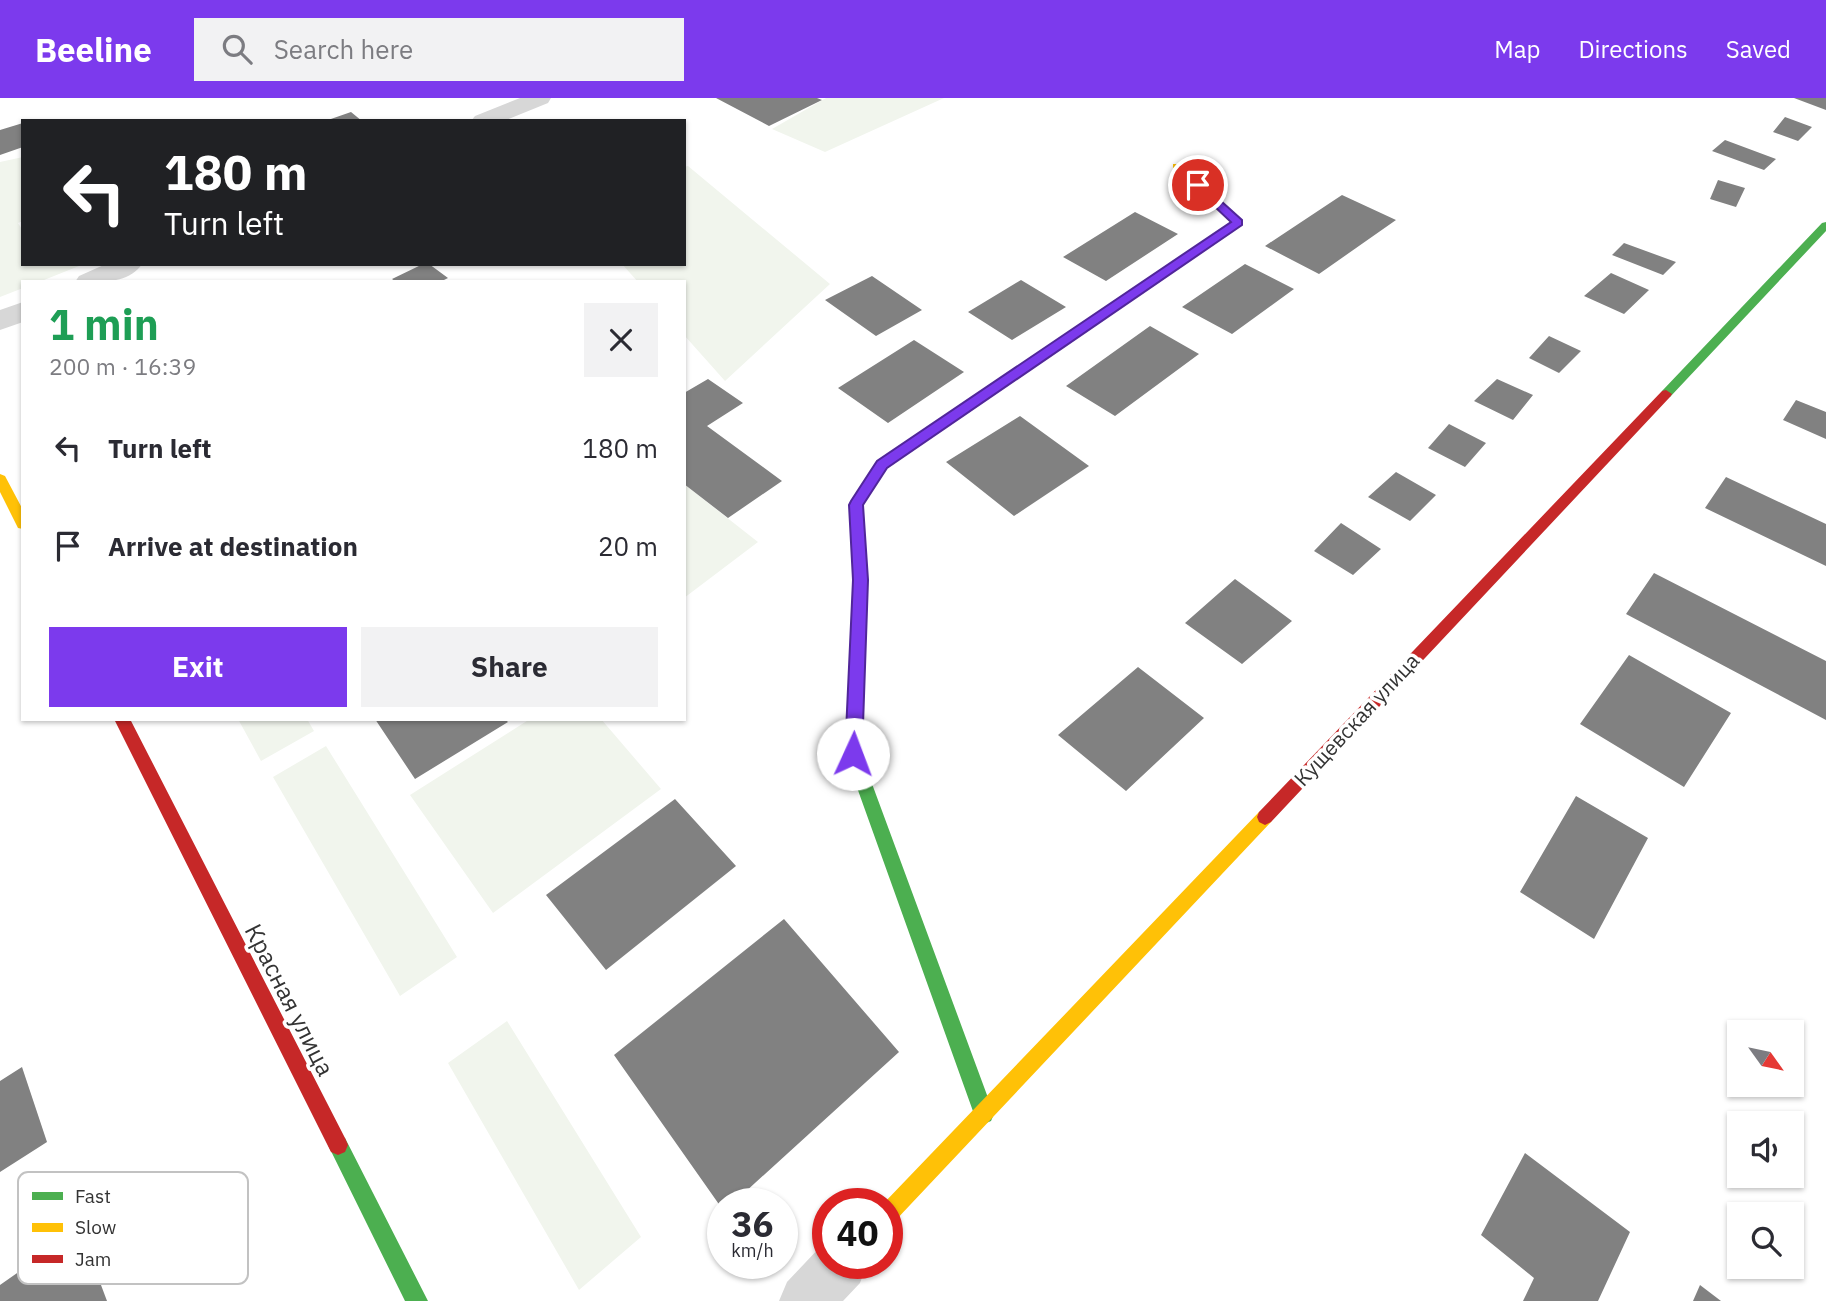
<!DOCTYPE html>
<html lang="en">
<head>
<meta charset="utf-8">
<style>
  :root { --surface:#fff; --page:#f2f2f3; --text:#2b2b33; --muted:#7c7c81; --accent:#7c3aed }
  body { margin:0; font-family:"IBM Plex Sans",sans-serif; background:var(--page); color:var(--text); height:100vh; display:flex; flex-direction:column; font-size:26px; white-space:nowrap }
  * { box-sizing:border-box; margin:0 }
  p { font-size:23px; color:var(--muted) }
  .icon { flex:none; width:38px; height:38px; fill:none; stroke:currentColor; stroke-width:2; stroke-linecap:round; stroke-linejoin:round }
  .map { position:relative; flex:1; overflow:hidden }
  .panel { position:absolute; left:21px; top:182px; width:665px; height:441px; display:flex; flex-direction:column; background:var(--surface); border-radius:0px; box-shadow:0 2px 5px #0004 }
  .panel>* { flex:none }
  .banner { position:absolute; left:21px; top:21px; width:665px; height:147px; border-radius:0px; box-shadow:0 2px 5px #0004; background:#202124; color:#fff; overflow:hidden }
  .needle { width:46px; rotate:123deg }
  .buttons { position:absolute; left:1727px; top:922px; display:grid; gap:14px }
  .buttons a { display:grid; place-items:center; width:77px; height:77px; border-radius:0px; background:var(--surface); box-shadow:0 2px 5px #0004; font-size:35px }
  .speed { position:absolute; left:707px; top:1090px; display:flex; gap:14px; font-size:35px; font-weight:700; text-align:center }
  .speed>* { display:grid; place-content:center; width:91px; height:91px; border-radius:50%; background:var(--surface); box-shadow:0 2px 5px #0004; line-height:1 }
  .speed small { font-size:18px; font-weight:400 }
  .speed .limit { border:10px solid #d22; background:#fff; color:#111 }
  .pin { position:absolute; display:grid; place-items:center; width:60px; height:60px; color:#fff; margin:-30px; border:4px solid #fff; border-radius:50%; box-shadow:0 2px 7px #0007 }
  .me { position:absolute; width:77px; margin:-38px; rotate:2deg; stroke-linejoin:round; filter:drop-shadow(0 0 5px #0008) }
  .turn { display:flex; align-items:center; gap:24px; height:147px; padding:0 28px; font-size:32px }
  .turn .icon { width:91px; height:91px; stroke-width:2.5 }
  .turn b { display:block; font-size:49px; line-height:60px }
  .round { display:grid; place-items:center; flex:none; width:74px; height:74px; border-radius:0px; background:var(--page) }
  .overview { display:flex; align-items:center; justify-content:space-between; height:119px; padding:0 28px }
  h1 { font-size:42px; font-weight:700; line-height:52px; color:#1e9e55 }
  .primary-button { display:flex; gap:14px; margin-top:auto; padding:14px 28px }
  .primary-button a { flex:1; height:80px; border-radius:0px; background:var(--accent); color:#fff; font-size:28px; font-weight:700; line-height:80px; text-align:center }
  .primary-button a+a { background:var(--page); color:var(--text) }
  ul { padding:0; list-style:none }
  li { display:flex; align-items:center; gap:21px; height:98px; padding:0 28px }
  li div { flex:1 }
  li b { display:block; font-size:26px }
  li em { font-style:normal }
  header { display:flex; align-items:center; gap:42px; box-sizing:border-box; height:98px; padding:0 35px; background:var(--accent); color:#fff }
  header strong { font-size:33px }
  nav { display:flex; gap:38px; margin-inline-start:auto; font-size:24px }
  .search { width:490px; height:63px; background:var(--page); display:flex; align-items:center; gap:18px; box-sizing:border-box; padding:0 24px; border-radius:0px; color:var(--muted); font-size:26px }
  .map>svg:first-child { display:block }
  .green { fill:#f1f5ed }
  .building { fill:#818181 }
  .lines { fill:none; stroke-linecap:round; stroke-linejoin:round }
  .street { fill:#d7d7d7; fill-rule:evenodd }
  .fast { fill:#4caf50; fill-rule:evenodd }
  .slow { fill:#ffc107; fill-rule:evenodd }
  .jam { fill:#c62828; fill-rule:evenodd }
  .route { fill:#7c3aed; stroke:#51269a; stroke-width:2 }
  .labels { text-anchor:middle; stroke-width:7; stroke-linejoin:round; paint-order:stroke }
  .street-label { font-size:21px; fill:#333; stroke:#fff }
  .near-street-label { font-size:24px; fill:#333; stroke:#fff }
  .key { fill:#fff; stroke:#c2c2c2; stroke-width:2 }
  .key-label { font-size:19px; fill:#333 }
</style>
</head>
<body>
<header>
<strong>Beeline</strong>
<div class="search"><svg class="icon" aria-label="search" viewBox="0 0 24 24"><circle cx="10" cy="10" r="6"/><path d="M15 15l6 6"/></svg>Search here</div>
<nav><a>Map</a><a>Directions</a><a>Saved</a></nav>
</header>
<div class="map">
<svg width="1826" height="1203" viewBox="0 0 1826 1203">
  <rect width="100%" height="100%" fill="#fff"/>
  <path class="green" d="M826,0H944L825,54L772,31Z
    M23,59V123L18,125L23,133V166H84L39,184H23V190L0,199V64Z
    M688,68L830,186L725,283L684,237V184H638L622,166H684V69Z
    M684,386L758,444L684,500Z
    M238,621H307L314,633L261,663Z
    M530,621H601L661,691L493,815L410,697Z
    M326,648L457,859L400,898L273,679Z
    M507,923L641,1139L579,1192L448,965Z"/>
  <path class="building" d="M716,0H817L822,2L769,28Z
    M1795,0H1826V12L1794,0Z
    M351,14L362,23H328V22Z
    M1785,19L1812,29L1798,43L1773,34Z
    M23,25V49L0,57V32Z
    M1725,42L1776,61L1764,72L1712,53Z
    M1718,82L1745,90L1736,109L1710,101Z
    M1342,97L1396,122L1319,176L1265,148Z
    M1135,114L1178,136L1106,183L1063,159Z
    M1624,145L1676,164L1663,177L1612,157Z
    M423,166H429L448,180L440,184H396L392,181Z
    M1245,166L1294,191L1232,236L1182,209Z
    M1611,175L1649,192L1624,216L1584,198Z
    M872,178L922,212L876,238L825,202Z
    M1021,182L1066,209L1012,242L968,214Z
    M1150,228L1199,256L1115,318L1066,288Z
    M1549,238L1581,253L1559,275L1529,260Z
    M914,242L964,274L888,325L838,290Z
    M708,281L743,305L707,328L782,383L728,420L684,386V295Z
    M1497,281L1533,297L1513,322L1474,303Z
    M1796,302L1826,314V341L1783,322Z
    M1020,318L1089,368L1014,418L946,364Z
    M1449,326L1486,345L1465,369L1428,350Z
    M1396,374L1436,397L1410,423L1368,399Z
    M1726,379L1826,426V468L1705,410Z
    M1341,425L1381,451L1353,477L1314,453Z
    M1654,475L1826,563V622L1626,516Z
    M1235,481L1292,523L1242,566L1185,525Z
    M1629,557L1731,615L1684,689L1580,626Z
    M1138,569L1204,620L1126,693L1058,637Z
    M375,621H505L508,624L415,681Z
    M1576,698L1648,740L1594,841L1520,794Z
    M675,701L736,768L606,872L546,797Z
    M784,821L899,954L732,1106H723V1112L614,957Z
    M22,969L47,1044L0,1074V983Z
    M1525,1055L1630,1134L1598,1203H1523L1534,1180L1481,1137Z
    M80,1131L107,1203H0V1187Z
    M1700,1187L1721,1203H1693Z"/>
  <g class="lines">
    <path class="street" d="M520,0H551L548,5L504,23H471L475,18Z
      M106,166H142C128,187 97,184 75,184L79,178Z
      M23,204V224L0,232V212Z
      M828,1145V1166H867L860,1185L843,1203H779L787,1184L822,1147Z"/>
    <path class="fast" d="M1826,124V133L1670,299H1662V293L1822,125Z
      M855,599L861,601L863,606L861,656L994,1016L991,1023L984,1026L977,1023L974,1016L845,656L847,606L849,601Z
      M338,1037L345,1040L428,1203H405L328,1047L331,1040Z"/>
    <path class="slow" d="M1173,66H1181L1243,125L1076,240H1068V234L1231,125L1173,70Z
      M0,376L5,378L23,412V431L18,430L0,394Z
      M1265,711L1271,714L1273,719L1271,724L894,1124L887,1127V1106H883L1259,714Z"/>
    <path class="jam" d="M1072,233L1078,237L1076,240L887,369L863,407L868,482L863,606L861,611H849L847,606L854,482L849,407L851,404L877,363Z
      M1666,292L1672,296L1670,299L1271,724L1265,727L1259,724L1257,719L1259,714L1662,293Z
      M114,621H130L345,1040L348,1047L345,1054L338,1057L331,1054Z"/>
  </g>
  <path class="route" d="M1194,85H1201L1242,122V127L887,370L863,407L868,482L862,656L859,661H848L845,656L853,482L849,407L851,403L877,363L1231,124L1194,89Z"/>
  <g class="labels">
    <g class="street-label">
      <text transform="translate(1357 622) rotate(-47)" y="7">Кущевская улица</text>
    </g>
    <g class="near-street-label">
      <text transform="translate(289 902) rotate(63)" y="8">Красная улица</text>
    </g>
  </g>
  <rect x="18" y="1074" width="230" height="112" rx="10" class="key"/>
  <rect x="32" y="1094" width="31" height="8" fill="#4caf50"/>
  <rect x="32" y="1125" width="31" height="9" fill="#ffc107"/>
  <rect x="32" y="1157" width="31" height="8" fill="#c62828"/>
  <g class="key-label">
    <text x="75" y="1105">Fast</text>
    <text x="75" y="1136">Slow</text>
    <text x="75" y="1168">Jam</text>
  </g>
</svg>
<div class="buttons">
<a><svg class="needle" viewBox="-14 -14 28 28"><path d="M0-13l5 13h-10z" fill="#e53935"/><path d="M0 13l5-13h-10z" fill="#7c7c81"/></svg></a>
<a><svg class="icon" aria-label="sound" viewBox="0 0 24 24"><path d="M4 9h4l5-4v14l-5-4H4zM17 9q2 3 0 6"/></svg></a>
<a><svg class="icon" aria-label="search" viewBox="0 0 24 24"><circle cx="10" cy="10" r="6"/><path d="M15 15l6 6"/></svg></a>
</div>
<div class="speed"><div>36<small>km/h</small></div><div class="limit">40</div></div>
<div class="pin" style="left:1198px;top:87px;background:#d93025"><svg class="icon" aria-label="arrive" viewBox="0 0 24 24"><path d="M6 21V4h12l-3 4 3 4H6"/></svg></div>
<svg class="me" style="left:853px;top:656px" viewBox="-20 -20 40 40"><circle r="19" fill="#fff"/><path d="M0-13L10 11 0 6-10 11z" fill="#7c3aed"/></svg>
<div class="banner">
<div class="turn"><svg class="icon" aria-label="left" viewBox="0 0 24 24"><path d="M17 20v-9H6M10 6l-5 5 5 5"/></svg><div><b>180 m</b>Turn left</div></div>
</div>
<section class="panel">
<div class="overview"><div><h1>1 min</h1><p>200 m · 16:39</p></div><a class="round"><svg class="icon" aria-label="close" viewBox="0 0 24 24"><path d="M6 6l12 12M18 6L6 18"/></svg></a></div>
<ul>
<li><svg class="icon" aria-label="left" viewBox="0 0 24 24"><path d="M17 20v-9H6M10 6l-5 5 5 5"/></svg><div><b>Turn left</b></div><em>180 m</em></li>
<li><svg class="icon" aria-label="arrive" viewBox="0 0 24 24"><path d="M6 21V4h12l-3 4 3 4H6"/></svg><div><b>Arrive at destination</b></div><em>20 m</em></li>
</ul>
<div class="primary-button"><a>Exit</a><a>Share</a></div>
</section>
</div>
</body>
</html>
